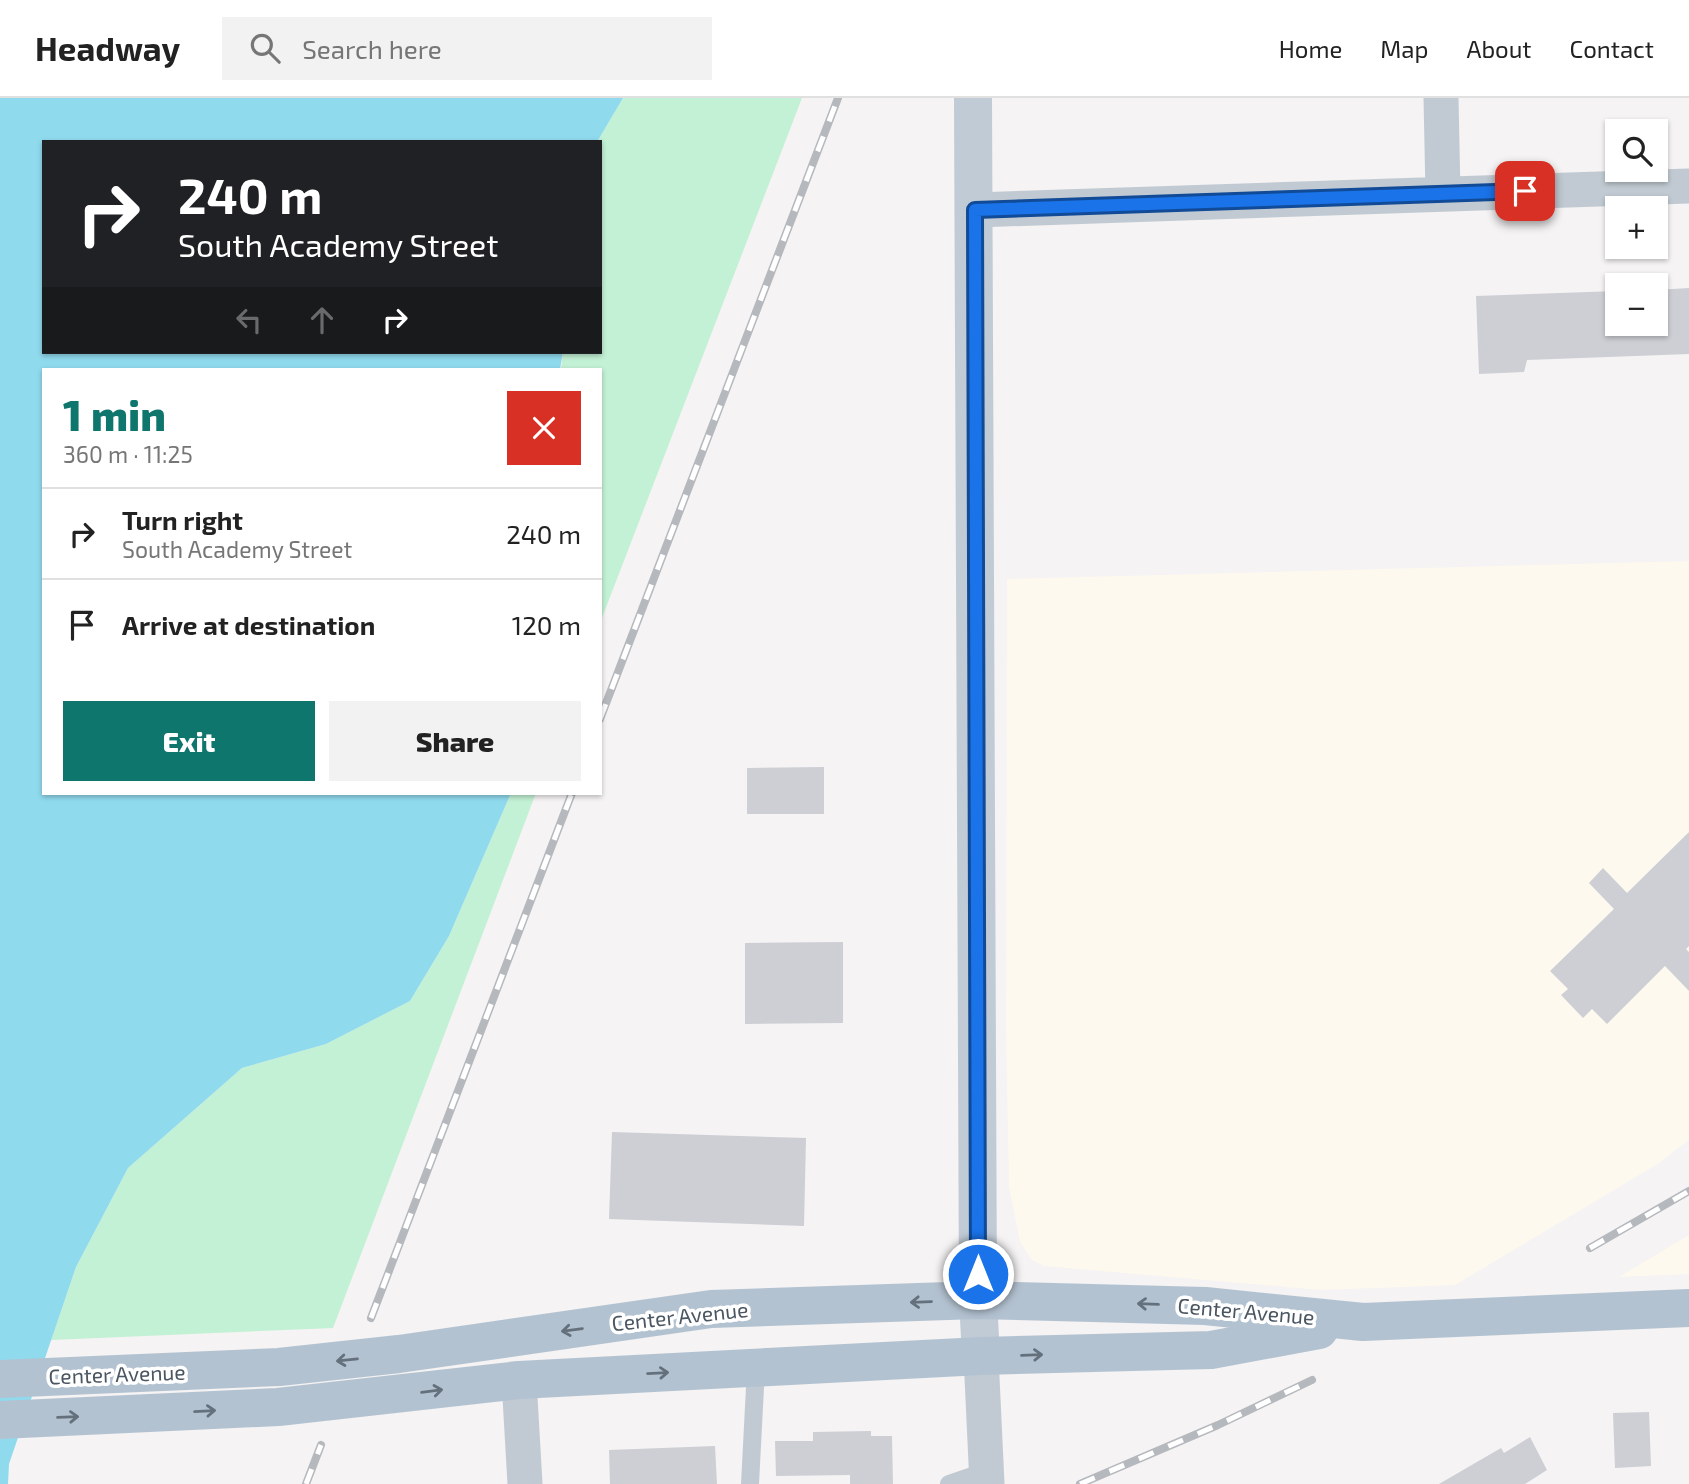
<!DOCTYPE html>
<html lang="en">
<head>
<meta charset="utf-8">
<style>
  :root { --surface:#fff; --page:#f2f2f2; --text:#222; --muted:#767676; --line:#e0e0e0; --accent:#0f766e }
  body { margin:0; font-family:"Exo 2",sans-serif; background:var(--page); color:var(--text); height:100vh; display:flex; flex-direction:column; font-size:26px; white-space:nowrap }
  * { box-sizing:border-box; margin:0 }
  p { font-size:23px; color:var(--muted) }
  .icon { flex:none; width:38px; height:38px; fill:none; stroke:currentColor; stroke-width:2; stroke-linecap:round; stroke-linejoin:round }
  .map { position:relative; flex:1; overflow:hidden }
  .panel { position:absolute; left:42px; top:270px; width:560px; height:427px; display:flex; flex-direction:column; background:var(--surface); border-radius:0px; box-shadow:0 2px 5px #0004 }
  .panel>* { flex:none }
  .banner { position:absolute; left:42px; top:42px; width:560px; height:214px; border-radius:0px; box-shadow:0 2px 5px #0004; background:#202124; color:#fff; overflow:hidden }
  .controls { position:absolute; left:1605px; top:21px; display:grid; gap:14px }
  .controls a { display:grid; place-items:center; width:63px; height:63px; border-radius:0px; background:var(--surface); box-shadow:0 2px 5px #0004; font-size:35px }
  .pin { position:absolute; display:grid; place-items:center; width:60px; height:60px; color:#fff; margin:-30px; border-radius:14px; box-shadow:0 4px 10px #0006 }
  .me { position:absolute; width:77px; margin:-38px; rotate:0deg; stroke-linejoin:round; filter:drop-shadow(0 0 5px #0008) }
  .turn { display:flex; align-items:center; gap:24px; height:147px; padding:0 21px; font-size:32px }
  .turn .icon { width:91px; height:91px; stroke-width:2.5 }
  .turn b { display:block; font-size:49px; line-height:60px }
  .lanes { display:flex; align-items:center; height:66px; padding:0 21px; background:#0003; justify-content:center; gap:35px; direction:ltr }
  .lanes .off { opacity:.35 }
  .round { display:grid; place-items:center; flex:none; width:74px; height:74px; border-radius:0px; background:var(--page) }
  .headline { display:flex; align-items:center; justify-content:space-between; height:119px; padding:0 21px }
  h1 { font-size:42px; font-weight:800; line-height:52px; color:var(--accent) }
  .cta { display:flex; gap:14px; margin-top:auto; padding:14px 21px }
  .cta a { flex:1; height:80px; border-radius:0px; background:var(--accent); color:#fff; font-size:28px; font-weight:800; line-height:80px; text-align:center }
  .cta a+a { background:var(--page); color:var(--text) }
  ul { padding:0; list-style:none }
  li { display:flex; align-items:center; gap:21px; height:91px; padding:0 21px; border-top:2px solid var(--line) }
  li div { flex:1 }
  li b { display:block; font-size:26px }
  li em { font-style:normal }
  header { display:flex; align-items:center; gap:42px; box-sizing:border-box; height:98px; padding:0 35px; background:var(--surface); border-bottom:2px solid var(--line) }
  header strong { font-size:33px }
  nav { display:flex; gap:38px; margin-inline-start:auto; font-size:24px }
  .search { width:490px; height:63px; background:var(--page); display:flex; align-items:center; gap:18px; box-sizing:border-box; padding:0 24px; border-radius:0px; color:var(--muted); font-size:26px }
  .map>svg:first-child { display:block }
  .commercial { fill:#fdf9ef }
  .green { fill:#c3f1d5 }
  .water { fill:#90daee }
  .building { fill:#cdcfd5 }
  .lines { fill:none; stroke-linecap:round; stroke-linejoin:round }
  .service { stroke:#c1cad2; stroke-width:18 }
  .minor { stroke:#c1cad2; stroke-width:35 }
  .secondary { stroke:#c1cbd6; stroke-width:38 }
  .primary { stroke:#b3c2d1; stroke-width:38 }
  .rail-casing { stroke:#b5b8bd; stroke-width:8 }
  .rail { stroke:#fff; stroke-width:5; stroke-dasharray:16; stroke-linecap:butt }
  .oneway { stroke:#64717d }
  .route-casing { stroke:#114b97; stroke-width:18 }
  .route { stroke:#1a73e8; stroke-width:12 }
  .labels { text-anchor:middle; stroke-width:7; stroke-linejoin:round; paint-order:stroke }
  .street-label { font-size:21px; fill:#4a5661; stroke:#fff }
</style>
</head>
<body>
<header>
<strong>Headway</strong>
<div class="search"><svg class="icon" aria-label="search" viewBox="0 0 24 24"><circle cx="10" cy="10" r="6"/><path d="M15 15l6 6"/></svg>Search here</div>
<nav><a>Home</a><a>Map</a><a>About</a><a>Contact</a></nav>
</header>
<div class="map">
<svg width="1689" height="1386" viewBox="0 0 1689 1386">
  <rect width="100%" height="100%" fill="#f5f3f3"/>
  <path class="commercial" d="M1689,463V1042L1656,1067L1455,1187L1321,1192L1044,1168L1032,1162L1020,1144L1009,1089L1006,934L1007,481Z
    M1689,1137V1176L1619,1179Z"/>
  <path class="green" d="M623,0H802L600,525V271H561L563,254H600V44H597Z
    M511,695H536L333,1230L51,1242L76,1169L128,1070L242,970L326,946L410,903L449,838Z"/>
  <path class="water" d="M0,0H623L597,44H44V254H563L560,271H44V695H511L449,838L410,903L326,946L242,970L128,1070L76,1169L9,1366L8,1386H0Z"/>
  <path class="building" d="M1689,190V256L1527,262L1524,274L1479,276L1476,198L1617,193V226H1656V192Z
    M824,669V716H747V670Z
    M1689,734V848L1686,851L1689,854V893L1665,868L1607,926L1592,911L1583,920L1561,897L1568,891L1550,873L1614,811L1589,785L1603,770L1627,795Z
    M843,844V925L745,926V845Z
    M612,1034L806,1040L804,1128L609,1121Z
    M1649,1314L1651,1368L1615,1370L1613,1315Z
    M871,1333V1338H892L893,1386H850V1377L776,1378L775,1343H813V1334Z
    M1530,1339L1547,1372L1525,1386H1439L1501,1350L1504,1355Z
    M715,1348L717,1386H610L609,1352Z"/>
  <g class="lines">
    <path class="service" d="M750,1386L756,1270
      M949,1386L987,1373"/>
    <path class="minor" d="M1441,0L1443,96
      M975,112L1689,88
      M981,1258L987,1386
      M519,1282L525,1386"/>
    <path class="secondary" d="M973,0L978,1202L981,1258"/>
    <path class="primary" d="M0,1281L279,1269L399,1256L711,1211L978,1202L1205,1208L1363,1224L1689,1210
      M0,1322L278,1309L519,1282L981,1258L1211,1252L1319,1232"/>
    <defs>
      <path id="rail" d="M600,621L838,0
        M1590,1150L1689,1093
        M371,1220L572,695
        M306,1386L321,1347
        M1080,1386L1218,1327L1312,1282"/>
    </defs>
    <use href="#rail" class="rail-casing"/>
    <use href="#rail" class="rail"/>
  </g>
  <defs><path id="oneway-shaft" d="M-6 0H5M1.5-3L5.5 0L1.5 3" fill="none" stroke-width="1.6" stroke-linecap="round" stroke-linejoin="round" transform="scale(1.75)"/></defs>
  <g class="oneway">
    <use href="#oneway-shaft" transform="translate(921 1204) rotate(178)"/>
    <use href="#oneway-shaft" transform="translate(1148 1206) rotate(-178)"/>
    <use href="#oneway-shaft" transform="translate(572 1232) rotate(172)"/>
    <use href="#oneway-shaft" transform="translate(1032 1257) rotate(-2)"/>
    <use href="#oneway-shaft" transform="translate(347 1262) rotate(174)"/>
    <use href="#oneway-shaft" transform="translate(658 1275) rotate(-3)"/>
    <use href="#oneway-shaft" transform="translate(432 1293) rotate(-7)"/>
    <use href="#oneway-shaft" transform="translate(205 1313) rotate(-3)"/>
    <use href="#oneway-shaft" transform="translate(68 1319) rotate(-2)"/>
  </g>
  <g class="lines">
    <defs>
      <path id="route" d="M978,1176L975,112L1525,93"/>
    </defs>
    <use href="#route" class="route-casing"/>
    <use href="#route" class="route"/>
  </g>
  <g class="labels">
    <g class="street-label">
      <text transform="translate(1246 1214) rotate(5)" y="7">Center Avenue</text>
      <text transform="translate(680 1219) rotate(-6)" y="7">Center Avenue</text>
      <text transform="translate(117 1277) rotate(-2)" y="7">Center Avenue</text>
    </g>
  </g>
</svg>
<div class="controls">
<a><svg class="icon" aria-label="search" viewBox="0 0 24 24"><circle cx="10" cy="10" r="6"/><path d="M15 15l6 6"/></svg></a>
<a>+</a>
<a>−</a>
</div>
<div class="pin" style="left:1525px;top:93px;background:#d93025"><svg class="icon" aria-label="arrive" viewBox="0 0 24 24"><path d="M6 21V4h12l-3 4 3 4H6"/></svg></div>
<svg class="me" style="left:978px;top:1176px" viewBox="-20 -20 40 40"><circle r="17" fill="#1a73e8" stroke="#fff" stroke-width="3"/><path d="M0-11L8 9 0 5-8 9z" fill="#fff"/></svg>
<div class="banner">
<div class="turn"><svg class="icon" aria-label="right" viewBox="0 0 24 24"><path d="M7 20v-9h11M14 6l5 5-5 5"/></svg><div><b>240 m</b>South Academy Street</div></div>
<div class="lanes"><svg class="icon off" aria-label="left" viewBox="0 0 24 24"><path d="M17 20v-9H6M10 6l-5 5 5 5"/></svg><svg class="icon off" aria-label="ahead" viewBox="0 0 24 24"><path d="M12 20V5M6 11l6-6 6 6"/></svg><svg class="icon" aria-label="right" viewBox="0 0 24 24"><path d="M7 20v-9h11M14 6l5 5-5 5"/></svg></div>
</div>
<section class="panel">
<div class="headline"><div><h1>1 min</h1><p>360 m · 11:25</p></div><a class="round" style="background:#d93025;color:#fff"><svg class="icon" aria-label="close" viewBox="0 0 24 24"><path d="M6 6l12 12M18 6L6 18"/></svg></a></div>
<ul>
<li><svg class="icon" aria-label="right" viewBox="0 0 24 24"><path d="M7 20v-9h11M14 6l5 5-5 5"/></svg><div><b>Turn right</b><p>South Academy Street</p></div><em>240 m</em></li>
<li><svg class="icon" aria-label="arrive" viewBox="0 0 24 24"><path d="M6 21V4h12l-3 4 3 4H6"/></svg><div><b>Arrive at destination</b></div><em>120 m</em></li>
</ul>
<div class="cta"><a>Exit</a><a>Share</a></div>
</section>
</div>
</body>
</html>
